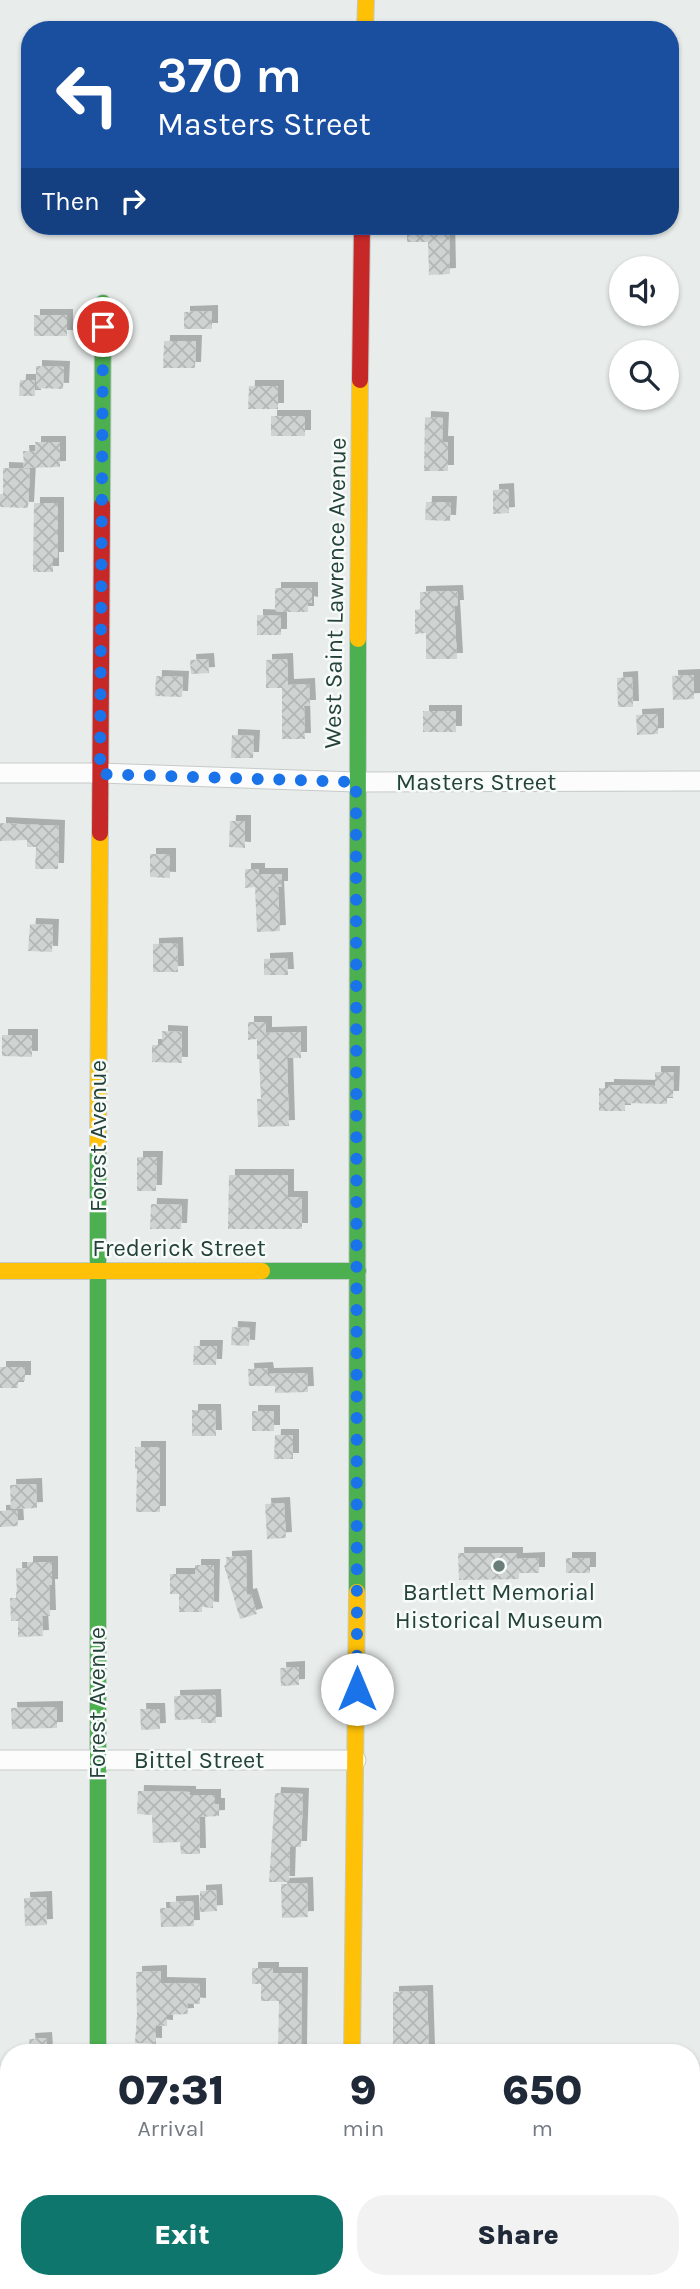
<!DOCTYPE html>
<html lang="en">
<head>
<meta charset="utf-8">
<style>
  :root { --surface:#fff; --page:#f2f2f3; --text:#1f2937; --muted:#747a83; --accent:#0f766e }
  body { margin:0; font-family:Karla,sans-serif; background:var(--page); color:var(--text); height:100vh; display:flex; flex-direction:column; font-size:26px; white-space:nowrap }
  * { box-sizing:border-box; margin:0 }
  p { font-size:23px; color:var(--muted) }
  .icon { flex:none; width:38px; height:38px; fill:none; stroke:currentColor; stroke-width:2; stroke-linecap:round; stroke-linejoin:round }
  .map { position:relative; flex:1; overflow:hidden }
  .panel { position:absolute; left:0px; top:2044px; width:700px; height:245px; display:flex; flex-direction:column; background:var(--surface); border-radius:28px 28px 0 0; box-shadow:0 2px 5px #0004 }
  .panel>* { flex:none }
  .banner { position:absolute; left:21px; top:21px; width:658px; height:214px; border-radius:28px; box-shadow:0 2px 5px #0004; background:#1a4fa0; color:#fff; overflow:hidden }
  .controls { position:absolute; left:609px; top:256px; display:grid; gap:14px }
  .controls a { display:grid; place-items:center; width:70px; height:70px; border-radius:50%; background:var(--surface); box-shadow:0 2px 5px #0004; font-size:35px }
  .pin { position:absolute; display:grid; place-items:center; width:60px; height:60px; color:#fff; margin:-30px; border:4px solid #fff; border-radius:50%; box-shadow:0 2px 7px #0007 }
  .me { position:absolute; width:77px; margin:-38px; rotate:0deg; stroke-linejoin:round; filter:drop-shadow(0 0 5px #0008) }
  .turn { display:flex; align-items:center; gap:24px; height:147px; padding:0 21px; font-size:32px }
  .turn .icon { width:91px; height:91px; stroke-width:2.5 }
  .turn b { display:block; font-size:49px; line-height:60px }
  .then { display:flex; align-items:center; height:66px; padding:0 21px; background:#0003; gap:14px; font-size:26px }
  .eta { display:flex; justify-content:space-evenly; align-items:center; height:119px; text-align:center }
  .eta b { font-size:42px; font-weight:800; line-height:49px }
  .primary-button { display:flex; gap:14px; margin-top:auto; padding:14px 21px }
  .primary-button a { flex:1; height:80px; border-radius:28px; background:var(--accent); color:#fff; font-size:28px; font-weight:800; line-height:80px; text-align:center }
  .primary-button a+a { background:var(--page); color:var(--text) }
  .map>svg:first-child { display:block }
  .building { fill:url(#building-cross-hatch); filter:url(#shadow) }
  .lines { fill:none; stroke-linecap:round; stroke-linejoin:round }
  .lane-casing { stroke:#c5cac8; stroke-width:11 }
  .street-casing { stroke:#c5cac8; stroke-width:21 }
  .fast-casing { stroke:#c3cbc8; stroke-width:18 }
  .slow-casing { stroke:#c3cbc8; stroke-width:18 }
  .jam-casing { stroke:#c3cbc8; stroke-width:18 }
  .lane { stroke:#fcfcfc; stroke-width:10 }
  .street { stroke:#fcfcfc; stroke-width:19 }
  .fast { stroke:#4caf50; stroke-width:16 }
  .slow { stroke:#ffc107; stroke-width:16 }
  .jam { stroke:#c62828; stroke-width:16 }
  .route { stroke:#1a73e8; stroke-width:12; stroke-dasharray:0 21.6 }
  .poi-dot { fill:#697e78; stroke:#f7fbf9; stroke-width:2.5 }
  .labels { text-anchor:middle; stroke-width:5; stroke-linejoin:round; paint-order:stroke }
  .street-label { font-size:24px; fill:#24423a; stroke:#f7fbf9 }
  .poi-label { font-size:24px; fill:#24423a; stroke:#f7fbf9 }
</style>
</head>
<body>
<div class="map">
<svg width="700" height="2289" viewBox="0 0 700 2289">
  <defs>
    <pattern id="building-cross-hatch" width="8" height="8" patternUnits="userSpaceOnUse" patternTransform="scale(1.75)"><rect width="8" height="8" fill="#cfd4d2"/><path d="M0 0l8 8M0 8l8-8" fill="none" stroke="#b2b7b5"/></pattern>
    <filter id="shadow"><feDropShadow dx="6" dy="-6" stdDeviation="0" flood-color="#0004"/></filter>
  </defs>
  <rect width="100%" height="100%" fill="#e8edeb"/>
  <path class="building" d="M407,226H449L450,274L429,275L428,242H407Z
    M212,311V329H184V312Z
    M34,315H67V336H34Z
    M164,341H196L195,368H163Z
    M36,366L64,367L63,389L36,388Z
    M20,380H35V396H19Z
    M249,386H278V409H248Z
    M271,416H305V436H271Z
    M425,417L443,418L442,442H448V471H424Z
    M35,442H60V467L24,468L23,451H35Z
    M3,468L30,469L28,508L0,507V494H3Z
    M508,489L509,513L493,514V490Z
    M426,502H451L450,521L425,520Z
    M34,503H58V558H53V572H33Z
    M275,588H312V603L308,602V612H275Z
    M457,591L458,606H454L457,659H426V633L415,634V610L420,609V592Z
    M257,615L281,616V635H257Z
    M208,659L209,673L191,674L190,660Z
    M287,659L288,685L309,684L310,706H304L305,739H282V688H266V660Z
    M694,675V699L673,700L672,676Z
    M156,676L183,677L182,697L155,696Z
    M632,677L633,707H618L617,678Z
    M423,711H456V732H423Z
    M658,714V734L637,735L636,715Z
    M232,735L254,736L253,758H231Z
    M230,821H245V848L229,847Z
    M0,823L59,826L58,869H35L36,847H27V840L0,841Z
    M150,854H170V878L150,877Z
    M245,869H259V874H282V887H278L280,931L257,932L255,887L245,888Z
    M30,924L53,925L52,952L28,951Z
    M177,943L178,972H153V944Z
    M287,958L288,975H264V959Z
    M248,1022H266V1033L301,1032V1058H287L289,1126L258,1127L257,1099H261L259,1059H257V1039L248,1040Z
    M162,1031L182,1032V1063L152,1062V1045H162Z
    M2,1035H32V1057L2,1056Z
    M655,1072H674L673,1097H667V1104L625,1103V1111H599V1088H608V1085L655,1086Z
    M137,1157H157L156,1191H137Z
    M229,1175H288V1197H302V1229H228Z
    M151,1204L182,1205L181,1229H150Z
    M232,1327L250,1328L249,1346L231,1345Z
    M194,1346H217L216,1365H193Z
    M0,1367H25V1381H18V1388H0Z
    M267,1368L268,1374L307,1373L308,1392L275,1393V1386H249L248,1369Z
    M192,1410H215L216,1436H192Z
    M252,1411H274V1431H252Z
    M275,1435H293V1459H274Z
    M135,1447H160V1512H136L137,1469H135Z
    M36,1484L37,1508L11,1509L10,1485Z
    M284,1503L286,1538L267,1539L265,1504Z
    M17,1510L18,1526L0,1527V1511Z
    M458,1553H517V1559L539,1558V1573H519V1579L459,1580Z
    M246,1556L247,1595L251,1594L257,1614L240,1619L224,1565H226V1557Z
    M566,1558H590V1573H566Z
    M27,1562H52V1585H49L50,1616H42L43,1636L18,1637V1621H11L10,1598H17L16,1568H27Z
    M195,1565H214L213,1608L202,1607V1612H179V1594H170V1574H195Z
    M299,1667V1685L281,1686L280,1668Z
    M215,1695L216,1723H201V1719L175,1720L174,1696Z
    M57,1707V1728L12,1729L11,1708Z
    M140,1709H159L160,1729L141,1730Z
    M138,1791L190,1792V1795H215V1804H219V1816L199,1817L200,1854H181L180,1842L153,1843L152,1815L137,1814Z
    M275,1793L303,1794L301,1847H290L289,1882H269Z
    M307,1883L308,1917L282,1918L281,1884Z
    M216,1890L217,1911L200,1912V1891Z
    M46,1897L47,1925L25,1926L24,1898Z
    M193,1901L194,1926L161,1927L160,1908H170V1902Z
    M252,1968H273V1973H302L301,2051L278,2053L279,2001H261V1984H252Z
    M161,1971V1983L200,1984V2004L187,2003L188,2014L167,2015V2026L156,2025V2044L135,2043L137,2015L136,1972Z
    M427,1991L429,2052H393V1992Z
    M46,2038L47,2053H30L29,2039Z"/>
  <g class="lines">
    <defs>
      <path id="lane" d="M221,2289V2280"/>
      <path id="street" d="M0,773H100L356,782L700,781
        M0,1760H356
        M0,2247H9
        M691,2249H700
        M98,2289V2280
        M600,2289V2280"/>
      <path id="fast" d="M102,505L103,303
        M98,1148V2053
        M262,1271H358
        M357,1592L358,639
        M349,2289L350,2280"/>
      <path id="slow" d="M365,30L366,0
        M358,639L360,380
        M98,1148L100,833
        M0,1271H262
        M352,2053L357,1592"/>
      <path id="jam" d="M360,380L362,226
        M100,833L102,505"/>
    </defs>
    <use href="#lane" class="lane-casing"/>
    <use href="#street" class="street-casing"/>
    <use href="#fast" class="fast-casing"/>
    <use href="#slow" class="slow-casing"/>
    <use href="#jam" class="jam-casing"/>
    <use href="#lane" class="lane"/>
    <use href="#street" class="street"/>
    <use href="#fast" class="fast"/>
    <use href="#slow" class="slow"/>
    <use href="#jam" class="jam"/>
  </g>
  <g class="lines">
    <path class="route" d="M103,327L100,774L356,782L357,1689"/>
  </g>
  <circle class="poi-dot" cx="499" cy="1566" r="7"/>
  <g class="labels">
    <g class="street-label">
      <text transform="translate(335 593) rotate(-89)" y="8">West Saint Lawrence Avenue</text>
      <text x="476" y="790">Masters Street</text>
      <text transform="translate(98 1136) rotate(-90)" y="8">Forest Avenue</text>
      <text x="179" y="1256">Frederick Street</text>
      <text transform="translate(97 1703) rotate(-90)" y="8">Forest Avenue</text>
      <text x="199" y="1768">Bittel Street</text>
    </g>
    <g class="poi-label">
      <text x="499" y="1600">Bartlett Memorial<tspan x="499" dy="28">Historical Museum</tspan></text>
    </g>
  </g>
</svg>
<div class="controls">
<a><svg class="icon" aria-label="sound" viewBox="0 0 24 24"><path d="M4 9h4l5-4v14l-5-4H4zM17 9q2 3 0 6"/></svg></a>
<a><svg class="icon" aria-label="search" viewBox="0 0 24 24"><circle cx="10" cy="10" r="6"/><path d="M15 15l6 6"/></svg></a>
</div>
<div class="pin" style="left:103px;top:327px;background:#d93025"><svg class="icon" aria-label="arrive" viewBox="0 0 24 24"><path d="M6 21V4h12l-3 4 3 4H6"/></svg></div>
<svg class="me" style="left:357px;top:1689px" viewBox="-20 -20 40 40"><circle r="19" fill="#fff"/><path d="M0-13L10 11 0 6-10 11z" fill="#1a73e8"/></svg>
<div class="banner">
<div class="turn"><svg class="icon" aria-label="left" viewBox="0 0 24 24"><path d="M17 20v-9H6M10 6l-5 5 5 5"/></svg><div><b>370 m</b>Masters Street</div></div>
<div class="then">Then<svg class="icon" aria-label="right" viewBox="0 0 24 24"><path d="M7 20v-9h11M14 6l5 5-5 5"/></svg></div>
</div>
<section class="panel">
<div class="eta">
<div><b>07:31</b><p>Arrival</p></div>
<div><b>9</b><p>min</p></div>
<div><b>650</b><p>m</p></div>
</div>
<div class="primary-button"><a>Exit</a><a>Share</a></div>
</section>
</div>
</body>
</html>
